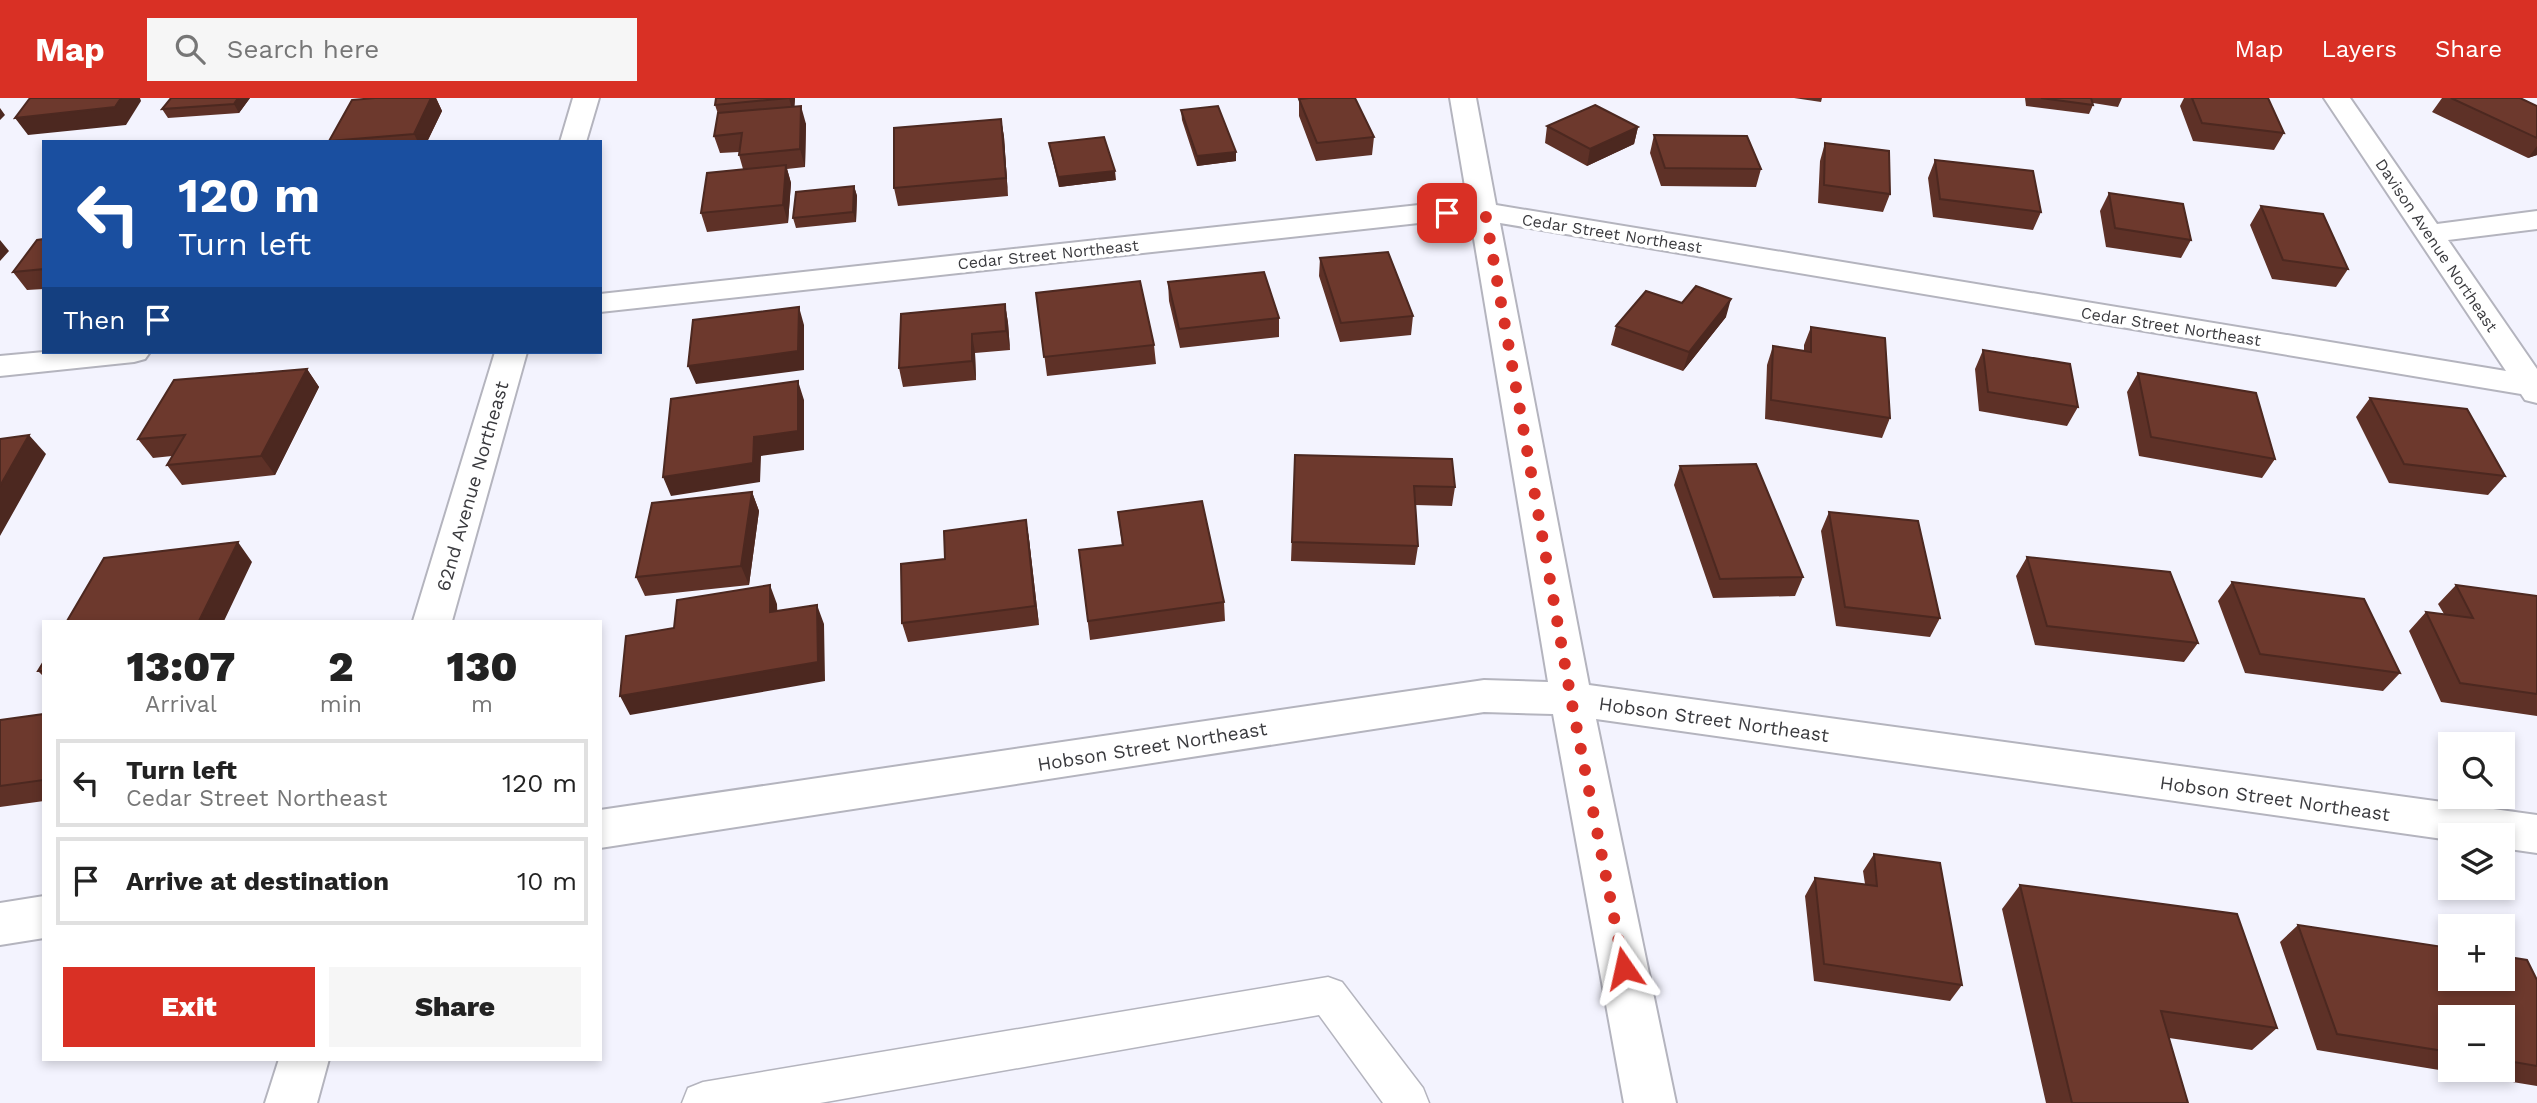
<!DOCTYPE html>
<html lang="en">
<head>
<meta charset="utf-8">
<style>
  :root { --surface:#fff; --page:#f6f6f6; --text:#222; --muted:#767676; --line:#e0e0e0; --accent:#d93025 }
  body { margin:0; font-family:"Work Sans",sans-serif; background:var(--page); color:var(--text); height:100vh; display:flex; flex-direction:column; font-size:26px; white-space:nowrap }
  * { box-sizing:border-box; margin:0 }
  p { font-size:23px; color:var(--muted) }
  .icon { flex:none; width:38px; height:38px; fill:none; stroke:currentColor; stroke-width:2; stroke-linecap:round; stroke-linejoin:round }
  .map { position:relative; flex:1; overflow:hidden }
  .details { position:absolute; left:42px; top:522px; width:560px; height:441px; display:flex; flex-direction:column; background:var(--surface); border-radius:0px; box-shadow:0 4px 10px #0003 }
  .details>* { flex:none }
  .guide { position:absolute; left:42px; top:42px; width:560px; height:214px; border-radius:0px; box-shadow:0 4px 10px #0003; background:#1a4fa0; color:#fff; overflow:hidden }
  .buttons { position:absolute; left:2438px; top:634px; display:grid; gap:14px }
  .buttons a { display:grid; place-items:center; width:77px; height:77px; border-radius:0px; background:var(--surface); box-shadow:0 4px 10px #0003; font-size:35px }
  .pin { position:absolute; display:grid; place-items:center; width:60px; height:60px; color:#fff; margin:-30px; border-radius:14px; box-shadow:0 4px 10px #0006 }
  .me { position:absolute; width:77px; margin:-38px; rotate:349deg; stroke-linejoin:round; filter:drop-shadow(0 0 5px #0008) }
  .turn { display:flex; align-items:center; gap:24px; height:147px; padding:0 21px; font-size:32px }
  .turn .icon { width:91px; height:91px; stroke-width:2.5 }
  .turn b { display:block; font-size:49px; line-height:60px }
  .then { display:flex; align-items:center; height:66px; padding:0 21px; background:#0003; gap:14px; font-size:26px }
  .eta { display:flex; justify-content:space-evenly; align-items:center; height:119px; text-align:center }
  .eta b { font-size:42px; font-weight:800; line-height:49px }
  .primary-button { display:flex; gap:14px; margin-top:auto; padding:14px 21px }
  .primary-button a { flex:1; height:80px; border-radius:0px; background:var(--accent); color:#fff; font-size:28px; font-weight:800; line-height:80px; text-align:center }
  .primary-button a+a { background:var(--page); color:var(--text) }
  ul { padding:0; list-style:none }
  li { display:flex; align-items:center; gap:21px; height:88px; margin:0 14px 10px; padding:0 7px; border:4px solid var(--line); border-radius:0px }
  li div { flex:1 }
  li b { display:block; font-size:26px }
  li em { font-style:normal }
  header { display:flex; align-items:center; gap:42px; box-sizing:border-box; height:98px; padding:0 35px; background:var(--accent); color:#fff }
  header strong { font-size:33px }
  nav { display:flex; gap:38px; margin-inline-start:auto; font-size:24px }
  .search { width:490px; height:63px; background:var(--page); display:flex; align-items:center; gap:18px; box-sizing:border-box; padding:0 24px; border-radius:0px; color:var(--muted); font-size:26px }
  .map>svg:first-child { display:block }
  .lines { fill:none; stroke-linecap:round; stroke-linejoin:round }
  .service-casing { stroke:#b4b4be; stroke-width:3 }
  .minor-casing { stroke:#b4b4be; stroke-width:4 }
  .tertiary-casing { stroke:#b4b4be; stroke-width:4 }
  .service { fill:#fff; fill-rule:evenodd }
  .minor { fill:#fff; fill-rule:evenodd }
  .tertiary { fill:#fff; fill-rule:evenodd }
  .wall { fill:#5e3127; fill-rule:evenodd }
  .shaded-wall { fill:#4c2820 }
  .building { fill:#6d392d; stroke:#4c2820; stroke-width:2 }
  .route { stroke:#d93025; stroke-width:12; stroke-dasharray:0 21.6 }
  .labels { text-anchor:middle; stroke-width:7; stroke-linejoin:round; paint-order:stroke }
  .far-street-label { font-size:16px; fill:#3a3a3e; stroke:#fff }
  .street-label { font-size:19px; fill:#3a3a3e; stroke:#fff }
</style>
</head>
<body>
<header>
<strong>Map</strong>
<div class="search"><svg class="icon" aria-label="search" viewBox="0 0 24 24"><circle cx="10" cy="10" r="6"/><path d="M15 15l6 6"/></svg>Search here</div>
<nav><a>Map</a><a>Layers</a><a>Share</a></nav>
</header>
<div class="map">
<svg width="2537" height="1005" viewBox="0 0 2537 1005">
  <rect width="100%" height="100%" fill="#f3f3fe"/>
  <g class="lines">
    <defs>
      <path id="service" d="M1328,879L1342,884L1423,990L1429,1005H1383L1319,917L820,1005H682L688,990L703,984Z"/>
      <path id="minor" d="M1450,0H1476L1496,107L2506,273L2324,0H2350L2437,126L2537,113V131L2448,142L2537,271V305L2525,302L2521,296L1500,125L1589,587L2537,717V755L2502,750V737H2450V742L1596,621L1676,1005H1624L1553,616L1484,614L600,750V712L1484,582L1548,584L1471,123L1428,124L600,214V196L1428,106H1468Z
        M44,254H150L145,261L134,264L0,278V258Z
        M44,798V840L0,847V805Z"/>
      <path id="tertiary" d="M573,0H599L586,44H560Z
        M495,254H527L452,523H413Z
        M279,961H329L317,1005H265Z"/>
    </defs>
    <use href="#service" class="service-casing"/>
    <use href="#minor" class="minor-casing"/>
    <use href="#tertiary" class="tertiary-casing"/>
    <use href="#service" class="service"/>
    <use href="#minor" class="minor"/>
    <use href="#tertiary" class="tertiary"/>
  </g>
  <path class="wall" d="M250,0L239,15L168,20L162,11Z
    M375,0H436L442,13L427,44H329Z
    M716,0H795L794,9L806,26L805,69L787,71L791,85L788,125L707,134L701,115L743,71L739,57V54L720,55L714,38L718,16L715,7Z
    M1794,0H1822L1821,4Z
    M2025,0H2122L2118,9L2093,5V7L2089,16L2026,8Z
    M2184,0H2268L2284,35L2274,52L2193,43L2180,8Z
    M2442,0H2520L2537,8V57L2528,60L2432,14Z
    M1299,1L1374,39L1372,57L1316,63L1299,18Z
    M1181,12L1236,54V63L1197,68L1182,22Z
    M1001,21L1004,39L1008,98L898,108L894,90Z
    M1547,28L1638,29L1634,46L1587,68L1545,45Z
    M1654,37L1761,71L1756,89L1661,88L1650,55Z
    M1049,45L1116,82L1059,89L1051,55Z
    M1825,45L1890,96L1883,114L1818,105L1820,63Z
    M1935,62L2041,114L2033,132L1933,119L1928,80Z
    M854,88L857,98L856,124L796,130L793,120Z
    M2109,95L2191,142L2181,160L2106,149L2100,113Z
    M2261,108L2348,171L2336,189L2272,181L2250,127Z
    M44,141V191L27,192L13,174Z
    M1320,160L1413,218L1411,237L1340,244L1319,178Z
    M1168,184L1279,220V239L1180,250L1169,203Z
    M1036,195L1154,247L1156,266L1047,278Z
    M1005,206L1008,225L1010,252L975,255L976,282L903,289L899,270Z
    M1726,219L1683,273L1611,247L1616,228Z
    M1811,229L1890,320L1882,340L1765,321L1767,267L1773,248L1804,253V247Z
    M1983,252L2078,309L2067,328L1979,313L1975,271Z
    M307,271L319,289L275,377L182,387L167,367L172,358L153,360L138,341Z
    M2138,275L2275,361L2262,380L2139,358L2127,294Z
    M2370,300L2505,378L2488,397L2389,385L2356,319Z
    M1295,357L1455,389L1452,408L1415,407L1418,448L1415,467L1291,463Z
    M1680,368L1803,479L1795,498L1713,500L1674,387Z
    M752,394L759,413L749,487L645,498L636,479Z
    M1118,414L1224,504L1225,523L1090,542L1079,452L1122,447Z
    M1829,414L1940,520L1930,539L1836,528L1821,433Z
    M1026,422L1029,441L1039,527L908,544L902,525L945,461Z
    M2027,459L2198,545L2184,564L2035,547L2016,478Z
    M2232,484L2400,575L2383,593L2245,575L2218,503Z
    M2456,487L2537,498V618L2441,604L2409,533L2426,514L2444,516L2438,506Z
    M44,563V579L38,573Z
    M44,616V703L0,709V622Z
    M1874,756L1962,887L1950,903L1814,883L1805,798L1815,780L1865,786L1863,773Z
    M2020,787L2277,930L2252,952L2169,940L2188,1005H2046L2002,811Z
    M2298,827L2537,882V988L2317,952L2280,844ZM2450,919H2502V971H2450Z"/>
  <path class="shaded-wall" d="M121,0H140L141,3L126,27L28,37L15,20Z
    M238,0H250L239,15L234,6Z
    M431,0H436L442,13L427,44H418L414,36Z
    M789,0H795L794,18Z
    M801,8L806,26L805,69L800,51Z
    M0,10L5,17L0,22Z
    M1001,21L1004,39L1008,98L1006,80Z
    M1638,29L1634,46L1587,68L1590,51Z
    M2537,48V57L2528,60Z
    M1236,54V63L1197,68V58Z
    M786,67L791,85L788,125L783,107Z
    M1115,73L1116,82L1059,89L1058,79Z
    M854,88L857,98L856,124L853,114Z
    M0,142L9,153L0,163Z
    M1731,201L1726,219L1683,273L1689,254Z
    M1005,206L1008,225L1010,252L1006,233Z
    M799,209L804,227V272L696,286L688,268Z
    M972,236L975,255L976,282L972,263Z
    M307,271L319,289L275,377L261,358Z
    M798,283L804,302V352L761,358L760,384L671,398L663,379Z
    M29,337L46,356L0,438V388Z
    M752,394L759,413L749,487L741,468Z
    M1026,422L1029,441L1039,527L1035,508Z
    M238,444L252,464L224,523H199Z
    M770,487L777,506L778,533L770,514Z
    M817,507L824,526L825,583L630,617L620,598Z"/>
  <path class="building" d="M30,0H121L115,9L15,20Z
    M171,0H238L234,6L162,11Z
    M375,0H431L414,36L329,43L352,2Z
    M716,0H789L715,7Z
    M1309,0H1355L1374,39L1317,45L1299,1Z
    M2041,0H2091L2093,7Z
    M2192,0H2268L2284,35L2202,25Z
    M2451,0H2520L2537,8V40Z
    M1595,7L1638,29L1590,51L1547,28Z
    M801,8L800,51L739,57L742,35L714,38L718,15Z
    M1218,8L1236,54L1197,58L1181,12Z
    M1001,21L1006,80L894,90V30Z
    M1654,37L1747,38L1761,71L1665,70Z
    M1104,39L1115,73L1058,79L1049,45Z
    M1825,45L1889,53L1890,96L1824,87Z
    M1935,62L2033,73L2041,114L1940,101Z
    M786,67L783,107L701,115L707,75Z
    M854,88L853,114L793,120L796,94Z
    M2109,95L2183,106L2191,142L2115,130Z
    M2261,108L2323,116L2348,171L2283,162Z
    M44,141V171L13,174L37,142Z
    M1388,154L1413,218L1341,225L1320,160Z
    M1264,174L1279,220L1179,231L1168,184Z
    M1140,183L1154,247L1044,259L1036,195Z
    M1696,188L1731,201L1689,254L1616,228L1646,193L1682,205Z
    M1005,206L1006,233L972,236V263L899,270L901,216Z
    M799,209L798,253L688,268L693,222Z
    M1811,229L1885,240L1890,320L1771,302L1773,248L1811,254Z
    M1983,252L2070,266L2078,309L1988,294Z
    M307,271L261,358L167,367L185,337L138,341L174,282Z
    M2138,275L2256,295L2275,361L2151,339Z
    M798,283V333L754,339L753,365L663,379L671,301Z
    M2370,300L2467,311L2505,378L2404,366Z
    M29,337L0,388V341Z
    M1295,357L1452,361L1455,389L1414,388L1418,448L1292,444Z
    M1756,366L1803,479L1720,481L1680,368Z
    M752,394L741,468L636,479L652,405Z
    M1202,403L1224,504L1088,523L1079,452L1123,447L1118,414Z
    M1829,414L1918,423L1940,520L1845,509Z
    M1026,422L1035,508L902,525L901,466L945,461L944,433Z
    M238,444L199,523H67L104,460Z
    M2027,459L2170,474L2198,545L2047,528Z
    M2232,484L2364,501L2400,575L2260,556Z
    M770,487V514L817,507L818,564L620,598L626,538L674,530L677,502Z
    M2456,487L2537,498V596L2460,585L2426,514L2473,520Z
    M44,563V573H38Z
    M44,616V682L0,688V622Z
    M1874,756L1940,765L1962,887L1824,866L1815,780L1877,788Z
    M2020,787L2237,816L2277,930L2161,913L2188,1005H2072Z
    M2298,827L2450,850V880H2502V858L2527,862L2537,882V968L2502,962V919H2450V954L2337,936Z"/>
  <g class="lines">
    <path class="route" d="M1447,115L1485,114L1571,601L1624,870"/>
  </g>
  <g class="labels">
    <g class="far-street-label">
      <text transform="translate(1612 135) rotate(9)" y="6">Cedar Street Northeast</text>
      <text transform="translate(2437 147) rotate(56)" y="6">Davison Avenue Northeast</text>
      <text transform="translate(1048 156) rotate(-6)" y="6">Cedar Street Northeast</text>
      <text transform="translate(2171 228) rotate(9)" y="6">Cedar Street Northeast</text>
    </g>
    <g class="street-label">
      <text transform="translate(472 388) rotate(-74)" y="7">62nd Avenue Northeast</text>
      <text transform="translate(1714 621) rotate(8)" y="7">Hobson Street Northeast</text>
      <text transform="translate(1152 648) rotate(-9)" y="7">Hobson Street Northeast</text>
      <text transform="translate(2275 700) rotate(8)" y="7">Hobson Street Northeast</text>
    </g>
  </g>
</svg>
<div class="buttons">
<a><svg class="icon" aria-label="search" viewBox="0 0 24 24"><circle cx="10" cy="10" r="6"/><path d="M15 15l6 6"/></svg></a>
<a><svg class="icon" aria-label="layers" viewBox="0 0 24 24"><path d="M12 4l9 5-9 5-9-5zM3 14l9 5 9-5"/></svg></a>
<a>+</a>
<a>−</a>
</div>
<div class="pin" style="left:1447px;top:115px;background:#d93025"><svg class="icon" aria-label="arrive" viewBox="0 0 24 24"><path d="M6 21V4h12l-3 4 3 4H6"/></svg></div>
<svg class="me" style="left:1624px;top:870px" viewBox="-20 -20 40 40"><path d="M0-17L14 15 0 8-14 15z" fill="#d93025" stroke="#fff" stroke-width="4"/></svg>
<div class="guide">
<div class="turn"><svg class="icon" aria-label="left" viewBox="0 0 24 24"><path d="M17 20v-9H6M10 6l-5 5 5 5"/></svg><div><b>120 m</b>Turn left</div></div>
<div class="then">Then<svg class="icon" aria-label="arrive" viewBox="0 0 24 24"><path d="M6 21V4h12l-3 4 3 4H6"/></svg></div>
</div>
<section class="details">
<div class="eta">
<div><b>13:07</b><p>Arrival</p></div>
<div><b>2</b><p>min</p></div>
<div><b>130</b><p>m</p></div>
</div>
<ul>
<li><svg class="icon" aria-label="left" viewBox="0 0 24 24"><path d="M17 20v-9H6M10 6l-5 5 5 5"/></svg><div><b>Turn left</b><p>Cedar Street Northeast</p></div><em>120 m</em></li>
<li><svg class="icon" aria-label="arrive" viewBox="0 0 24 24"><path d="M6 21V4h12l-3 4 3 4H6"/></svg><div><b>Arrive at destination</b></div><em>10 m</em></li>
</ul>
<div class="primary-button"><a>Exit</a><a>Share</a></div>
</section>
</div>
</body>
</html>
